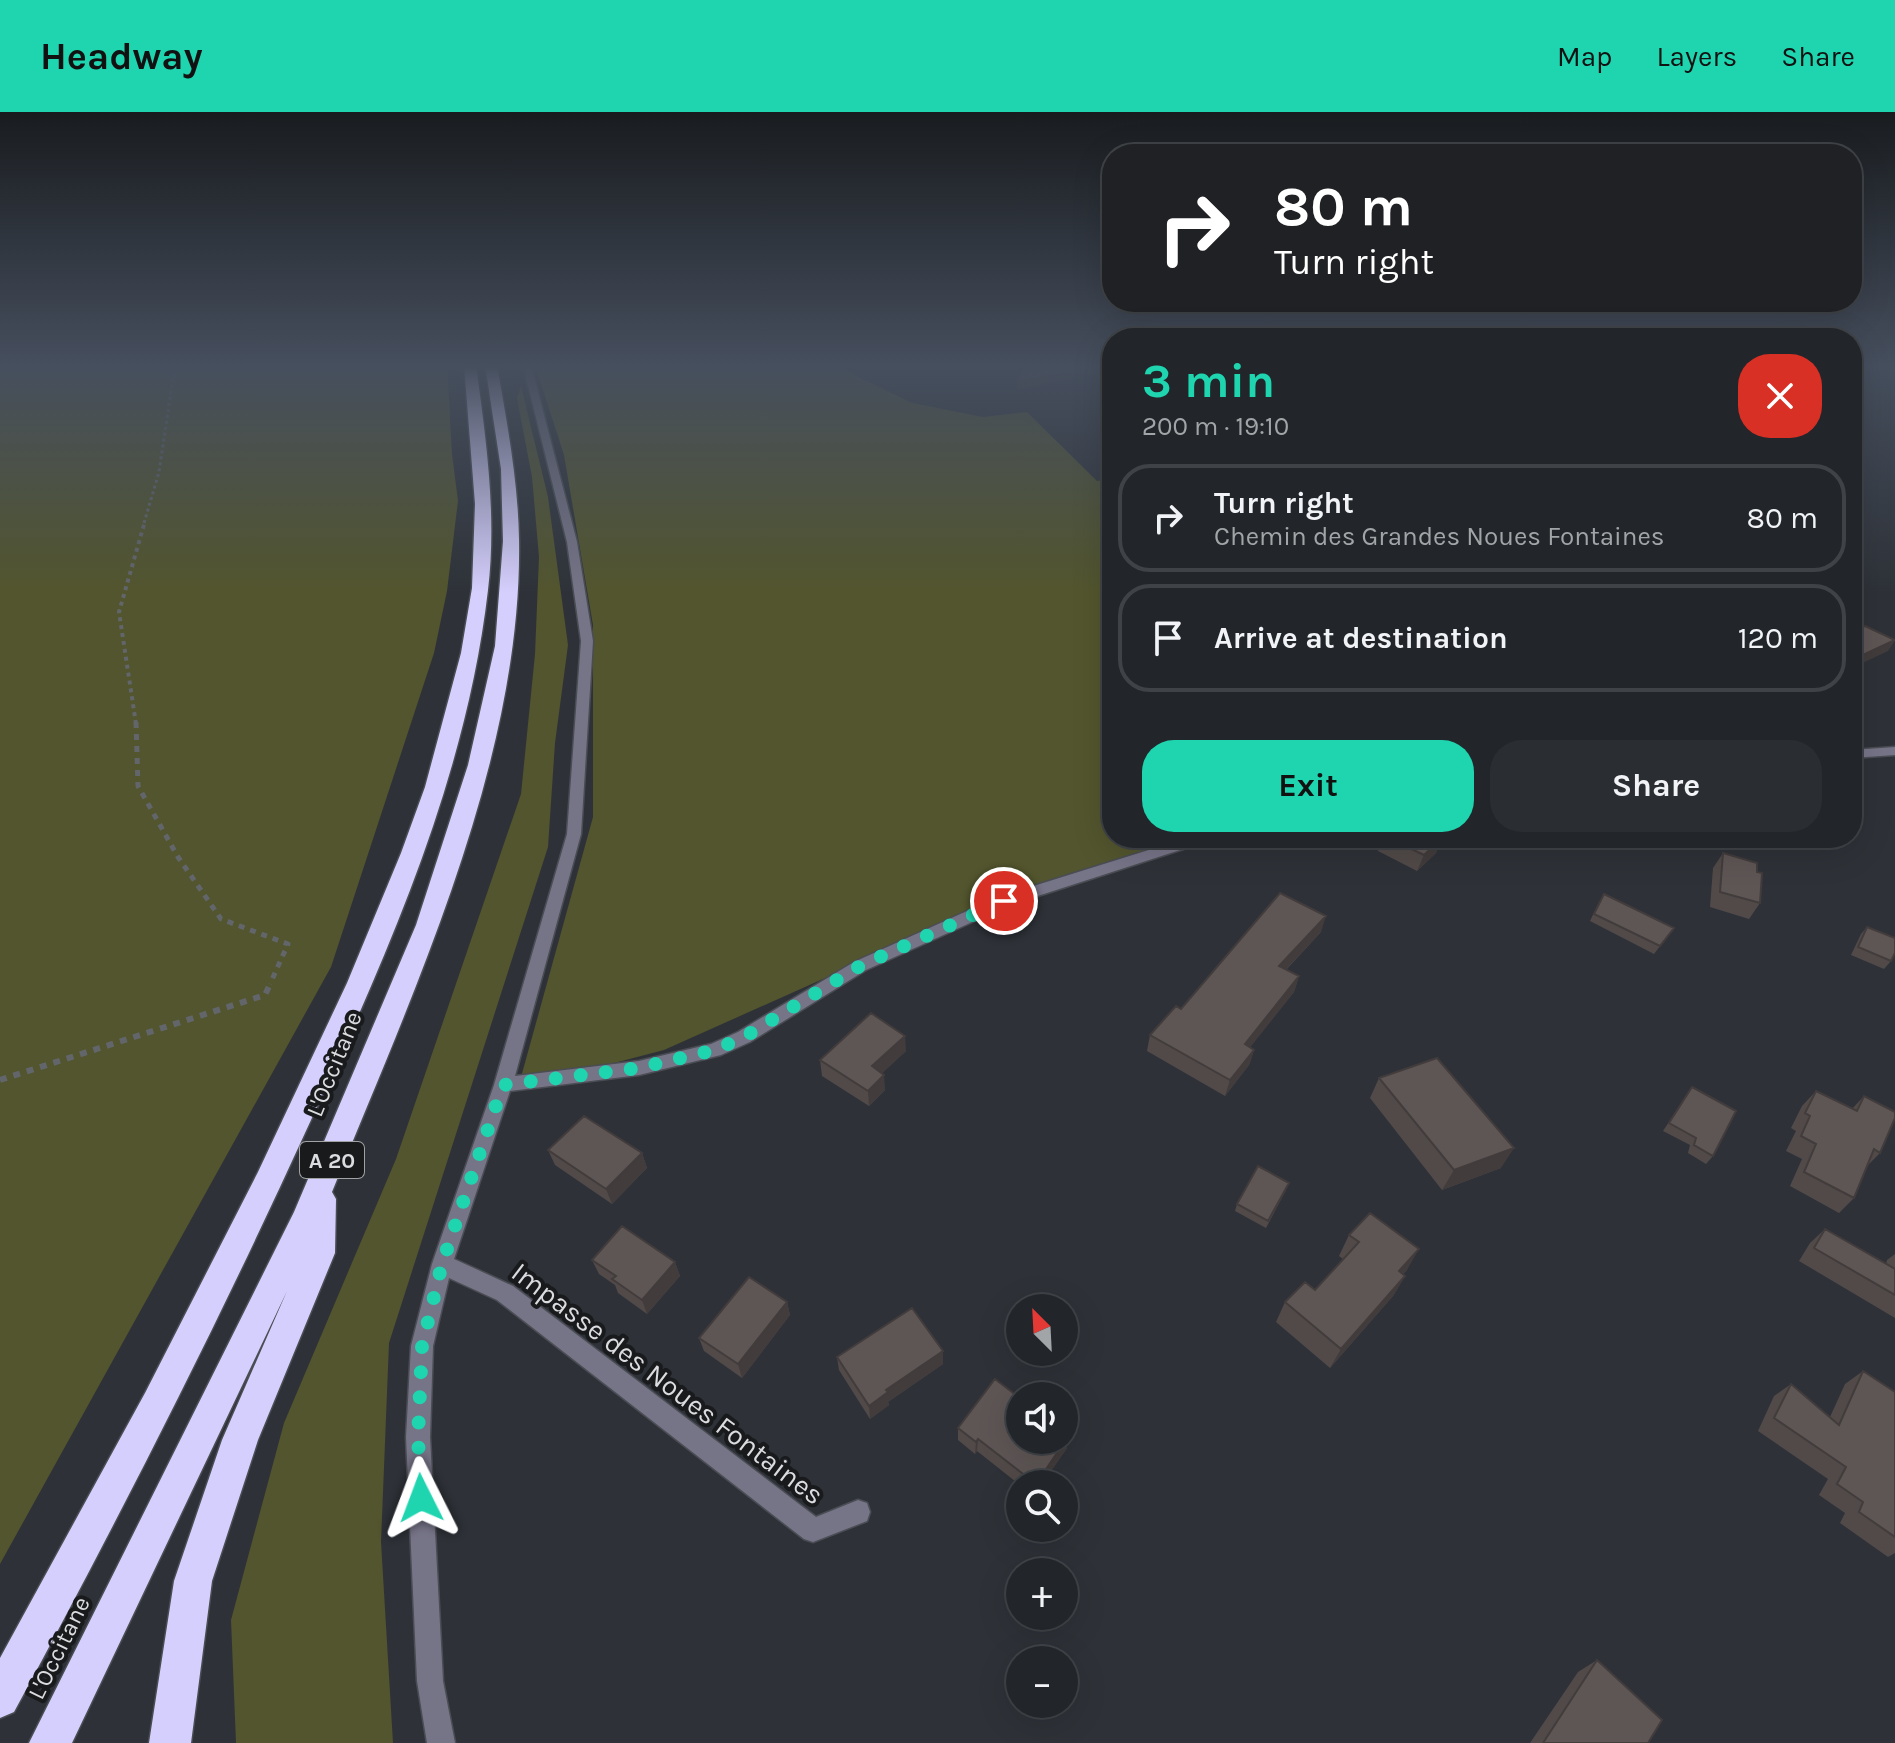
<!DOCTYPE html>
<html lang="en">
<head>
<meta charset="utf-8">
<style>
  :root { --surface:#22262a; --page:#2a2e32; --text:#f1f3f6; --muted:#a2a5a8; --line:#3f4347; --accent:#1fd5b0 }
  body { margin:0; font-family:Karla,sans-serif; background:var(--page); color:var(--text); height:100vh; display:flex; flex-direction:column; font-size:30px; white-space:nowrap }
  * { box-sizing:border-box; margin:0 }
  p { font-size:26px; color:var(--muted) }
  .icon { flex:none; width:44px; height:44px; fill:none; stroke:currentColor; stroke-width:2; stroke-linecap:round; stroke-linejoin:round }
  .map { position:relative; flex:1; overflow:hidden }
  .sheet { position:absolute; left:1102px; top:216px; width:760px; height:520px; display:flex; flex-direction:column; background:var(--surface); border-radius:32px; box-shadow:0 8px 32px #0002,0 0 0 2px var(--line) }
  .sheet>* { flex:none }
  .guide { position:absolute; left:1102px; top:32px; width:760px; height:168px; border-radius:32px; box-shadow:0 8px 32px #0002,0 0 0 2px var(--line); background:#202124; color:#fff; overflow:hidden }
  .needle { width:52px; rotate:336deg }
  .fabs { position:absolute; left:1006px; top:1182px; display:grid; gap:16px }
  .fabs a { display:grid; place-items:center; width:72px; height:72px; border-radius:50%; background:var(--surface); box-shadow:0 8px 32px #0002,0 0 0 2px var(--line); font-size:40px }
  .pin { position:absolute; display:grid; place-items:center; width:68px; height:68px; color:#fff; margin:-34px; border:4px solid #fff; border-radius:50%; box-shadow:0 2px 8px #0007 }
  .me { position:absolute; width:88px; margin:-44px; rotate:357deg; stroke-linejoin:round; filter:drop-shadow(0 0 6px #0008) }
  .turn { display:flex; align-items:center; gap:28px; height:168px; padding:0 40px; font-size:36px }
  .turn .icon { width:104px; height:104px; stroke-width:2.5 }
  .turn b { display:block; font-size:56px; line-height:68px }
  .round { display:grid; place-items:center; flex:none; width:84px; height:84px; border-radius:32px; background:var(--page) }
  .head { display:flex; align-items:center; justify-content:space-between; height:136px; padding:0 40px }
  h1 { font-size:48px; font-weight:700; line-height:60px; color:var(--accent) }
  .action { display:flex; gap:16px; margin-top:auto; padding:16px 40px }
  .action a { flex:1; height:92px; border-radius:32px; background:var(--accent); color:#111; font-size:32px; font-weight:700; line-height:92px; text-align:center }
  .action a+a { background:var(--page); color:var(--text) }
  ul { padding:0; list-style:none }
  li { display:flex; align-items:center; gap:24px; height:108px; margin:0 16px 12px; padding:0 24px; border:4px solid var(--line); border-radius:32px }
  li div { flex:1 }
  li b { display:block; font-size:30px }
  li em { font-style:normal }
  header { display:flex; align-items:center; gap:48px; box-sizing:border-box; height:112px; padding:0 40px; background:var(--accent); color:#111 }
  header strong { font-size:38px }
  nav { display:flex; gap:44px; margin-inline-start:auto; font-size:28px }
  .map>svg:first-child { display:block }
  .green { fill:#52552d }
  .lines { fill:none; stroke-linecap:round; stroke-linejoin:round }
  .street-casing { stroke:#4a4d53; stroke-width:3 }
  .highway-casing { stroke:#4a4d53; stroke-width:3 }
  .path-far3 { stroke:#62666b; stroke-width:3; stroke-dasharray:3 3; stroke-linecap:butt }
  .path-far2 { stroke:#62666b; stroke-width:4; stroke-dasharray:4 4; stroke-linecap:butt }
  .path-far1 { stroke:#62666b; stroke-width:5; stroke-dasharray:6 6; stroke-linecap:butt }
  .path { stroke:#62666b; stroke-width:6; stroke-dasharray:7 7; stroke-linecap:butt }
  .street { fill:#767487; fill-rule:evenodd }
  .highway { fill:#d5cffd; fill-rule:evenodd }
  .wall { fill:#514a49 }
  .shaded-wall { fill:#423c3c }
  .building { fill:#5e5655; stroke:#423c3c; stroke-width:2 }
  .route { stroke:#1fd5b0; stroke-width:14; stroke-dasharray:0 25.2 }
  .labels { text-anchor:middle; stroke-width:8; stroke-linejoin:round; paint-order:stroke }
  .shield { fill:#181a1c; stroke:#a0a2a4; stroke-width:2 }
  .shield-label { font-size:22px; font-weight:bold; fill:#dadcdf }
  .street-label { font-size:24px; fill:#dadcdf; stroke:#181a1c }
  .near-street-label { font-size:28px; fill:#dadcdf; stroke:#181a1c }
</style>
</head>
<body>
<header>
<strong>Headway</strong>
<nav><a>Map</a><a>Layers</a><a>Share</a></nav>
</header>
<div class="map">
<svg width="1895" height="1631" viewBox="0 0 1895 1631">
  <rect width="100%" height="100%" fill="#2e3238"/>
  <path class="green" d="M0,253H447L452,342L458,389L447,479L434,541L331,855L0,1452Z
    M535,253H834L912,291L983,305L1027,300L1097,369L1112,367V726H1229L1015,781L664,938L518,976L593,705V513L564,343Z
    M521,274L548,385L568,533L555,631L548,735L389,1231L381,1430L393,1631H236L231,1508L284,1311L396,1047L521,682L535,542L539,445L532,365L517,286Z"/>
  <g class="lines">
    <defs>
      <path id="street" d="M523,253H531L577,430L593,529L581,722L515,964L639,949L711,932L738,920L854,850L998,785L1187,726H1210L1208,729L1010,793L866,858L750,930L721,943L639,963L510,979L454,1147L513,1174L816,1405L858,1388L867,1391L870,1400L867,1409L813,1430L804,1427L497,1188L449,1166L433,1234L430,1325L443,1569L455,1631H427L417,1569L406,1325L411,1234L432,1152L494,973L567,722L581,529L567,430Z
        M1895,635V643L1852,646V638Z"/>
      <path id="highway" d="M464,253H476C486,327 497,403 488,478C466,669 385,848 305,1021C215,1218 117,1410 14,1600L0,1606V1546L145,1281L258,1060L347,871L401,741L425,675L461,541L472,476L475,392Z
        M485,253H497C507,311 518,368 519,427C523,646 413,880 332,1080L336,1087L335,1141L258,1328L212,1469L191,1631H149L174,1469L222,1328L287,1179L72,1631H29L294,1100L416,813L468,653L495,534L503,429L501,357Z"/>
    </defs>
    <use href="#street" class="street-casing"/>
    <use href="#highway" class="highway-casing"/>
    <path class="path-far3" d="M144,411L159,360L175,253"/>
    <path class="path-far2" d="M136,612L119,500L145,409"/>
    <path class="path-far1" d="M136,610L138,674L178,745L221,807L288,832L270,872"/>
    <path class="path" d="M0,968L265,883L271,870"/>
    <use href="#street" class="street"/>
    <use href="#highway" class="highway"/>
  </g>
  <path class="wall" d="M1383,726H1442L1436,741L1417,759L1378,739Z
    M1723,741L1757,760L1760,791L1749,807L1710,795L1713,756Z
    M1599,790L1674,816L1654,842L1590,809Z
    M1867,815L1891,849L1884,857L1851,843L1861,822Z
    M1321,820L1286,858L1299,864L1294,880L1250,935L1254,938L1249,953L1225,984L1147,939L1150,923L1181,897Z
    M906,939L882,961L885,978L869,994L822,964L820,948Z
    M1379,966L1501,1056L1442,1078L1370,986Z
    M1692,975L1713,1044L1706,1052L1688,1041L1690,1033L1663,1019Z
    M1816,979L1852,997L1864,984L1880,1041L1868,1053L1854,1086L1839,1101L1790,1074L1802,1047L1786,1039L1796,1019L1791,1016L1802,994Z
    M548,1038L642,1041L647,1056L612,1092L555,1053Z
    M1286,1078L1266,1116L1235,1099L1237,1092Z
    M1825,1117L1886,1152L1887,1148L1895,1142V1206L1799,1149L1810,1131Z
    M1349,1123L1407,1158L1403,1162L1405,1164L1393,1184L1330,1256L1276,1210L1285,1190L1315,1178L1343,1147L1339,1144Z
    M592,1148L675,1150L680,1164L647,1202L618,1181L615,1173L599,1162Z
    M787,1190L790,1203L742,1266L704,1239L699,1226Z
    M837,1245L943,1252L888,1290L889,1293L870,1307L839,1258Z
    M1863,1259L1895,1280V1441L1888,1445L1840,1411L1845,1401L1819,1383L1828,1367L1758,1319L1774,1284L1791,1272L1830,1305L1845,1272Z
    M958,1316L1067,1336L1042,1372H1020V1373L977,1339L975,1342L958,1328Z
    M1597,1548L1648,1631H1530L1578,1560Z"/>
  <path class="shaded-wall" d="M1112,253V259L1017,277V270Z
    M1895,528L1888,539L1852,556V548Z
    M1442,726L1436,741L1417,759L1424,743Z
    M1326,804L1321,820L1274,870L1279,854Z
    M1299,864L1294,880L1240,948L1245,932Z
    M905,924L906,939L873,970L872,954Z
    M1254,938L1249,953L1225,984L1230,968Z
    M884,963L885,978L869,994L868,979Z
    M1514,1036L1501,1056L1442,1078L1454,1058Z
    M642,1041L647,1056L612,1092L606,1077Z
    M1419,1137L1407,1158L1387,1179L1399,1159Z
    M675,1150L680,1164L647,1202L642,1188Z
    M1405,1164L1393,1184L1330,1256L1341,1237Z
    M787,1190L790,1203L742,1266L738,1252Z
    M943,1239V1252L888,1290L889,1293L870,1307L869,1294L886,1278Z
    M1069,1323L1067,1336L1042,1372H1036Z
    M978,1327L977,1339L975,1342L976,1330Z"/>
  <path class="building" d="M1024,253H1109L1017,270Z
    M1865,514L1895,528L1852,548V520Z
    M1388,726H1442L1424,743Z
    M1723,741L1757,751V760L1762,761L1760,791L1720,780Z
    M1280,781L1326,804L1279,854L1299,864L1245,932L1254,938L1230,968L1150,923L1176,894L1181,897Z
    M1604,782L1674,816L1660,834L1594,802Z
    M1867,815L1895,826V841L1891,849L1858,835Z
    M871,901L905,924L872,954L884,963L868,979L820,948Z
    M1437,946L1514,1036L1454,1058L1379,966Z
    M1692,975L1736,999L1713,1044L1694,1033L1696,1026L1669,1011Z
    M1816,979L1857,999L1864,984L1895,1000V1006L1880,1041L1874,1037L1854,1086L1804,1060L1816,1032L1801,1024L1810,1004L1805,1001Z
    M584,1004L642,1041L606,1077L548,1038Z
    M1258,1054L1289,1071L1268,1109L1237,1092Z
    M1370,1101L1419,1137L1399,1159L1405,1164L1341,1237L1285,1190L1305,1170L1315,1178L1359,1130L1349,1123Z
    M622,1114L675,1150L642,1188L612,1167L616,1164L592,1148Z
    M1825,1117L1895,1157V1183L1814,1136Z
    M749,1165L787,1190L738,1252L699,1226Z
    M912,1196L943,1239L886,1278L888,1280L869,1294L837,1245Z
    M1863,1259L1895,1280V1425L1859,1400L1863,1390L1837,1372L1846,1355L1774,1306L1791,1272L1839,1313Z
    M995,1267L1020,1286V1328H1064V1319L1069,1323L1036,1372L978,1327L976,1330L958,1316Z
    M1597,1548L1662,1608L1648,1631H1543Z"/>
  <linearGradient id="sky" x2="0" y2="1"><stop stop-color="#191c1f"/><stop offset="0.53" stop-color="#464f5e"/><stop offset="1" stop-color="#464f5e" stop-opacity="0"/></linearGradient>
  <rect width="1895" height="481" fill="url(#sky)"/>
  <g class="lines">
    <path class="route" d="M421,1386L418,1325L422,1234L442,1152L503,973L639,956L715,938L744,925L860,854L1004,789"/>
  </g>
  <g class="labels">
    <rect class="shield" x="300" y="1030" width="64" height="36" rx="6"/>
    <g class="shield-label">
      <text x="332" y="1056">A 20</text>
    </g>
    <g class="street-label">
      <text transform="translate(334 952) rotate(-68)" y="8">L'Occitane</text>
      <text transform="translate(59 1536) rotate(-64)" y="8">L'Occitane</text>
    </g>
    <g class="near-street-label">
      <text transform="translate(668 1271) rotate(37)" y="10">Impasse des Noues Fontaines</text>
    </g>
  </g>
</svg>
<div class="fabs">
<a><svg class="needle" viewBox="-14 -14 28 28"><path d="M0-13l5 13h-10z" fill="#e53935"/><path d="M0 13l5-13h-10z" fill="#a2a5a8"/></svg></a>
<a><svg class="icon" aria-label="sound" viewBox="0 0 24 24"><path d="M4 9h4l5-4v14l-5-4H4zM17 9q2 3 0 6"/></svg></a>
<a><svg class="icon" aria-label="search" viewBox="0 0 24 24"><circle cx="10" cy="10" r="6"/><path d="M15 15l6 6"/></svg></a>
<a>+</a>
<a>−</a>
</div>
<div class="pin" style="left:1004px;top:789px;background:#d93025"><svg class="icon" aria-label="arrive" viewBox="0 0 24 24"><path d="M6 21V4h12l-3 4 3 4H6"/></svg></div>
<svg class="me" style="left:421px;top:1386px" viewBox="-20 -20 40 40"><path d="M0-17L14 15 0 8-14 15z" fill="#1fd5b0" stroke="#fff" stroke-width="4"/></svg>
<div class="guide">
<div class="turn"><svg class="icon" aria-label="right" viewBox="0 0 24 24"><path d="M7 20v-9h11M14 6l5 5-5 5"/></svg><div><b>80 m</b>Turn right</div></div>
</div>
<section class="sheet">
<div class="head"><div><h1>3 min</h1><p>200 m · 19:10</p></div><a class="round" style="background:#d93025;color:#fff"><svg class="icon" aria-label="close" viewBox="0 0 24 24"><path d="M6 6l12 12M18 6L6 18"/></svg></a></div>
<ul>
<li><svg class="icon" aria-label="right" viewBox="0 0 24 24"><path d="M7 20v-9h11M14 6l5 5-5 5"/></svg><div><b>Turn right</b><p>Chemin des Grandes Noues Fontaines</p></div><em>80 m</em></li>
<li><svg class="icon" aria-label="arrive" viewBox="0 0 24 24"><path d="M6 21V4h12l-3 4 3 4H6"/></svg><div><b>Arrive at destination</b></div><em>120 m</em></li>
</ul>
<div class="action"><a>Exit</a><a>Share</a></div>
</section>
</div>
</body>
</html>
